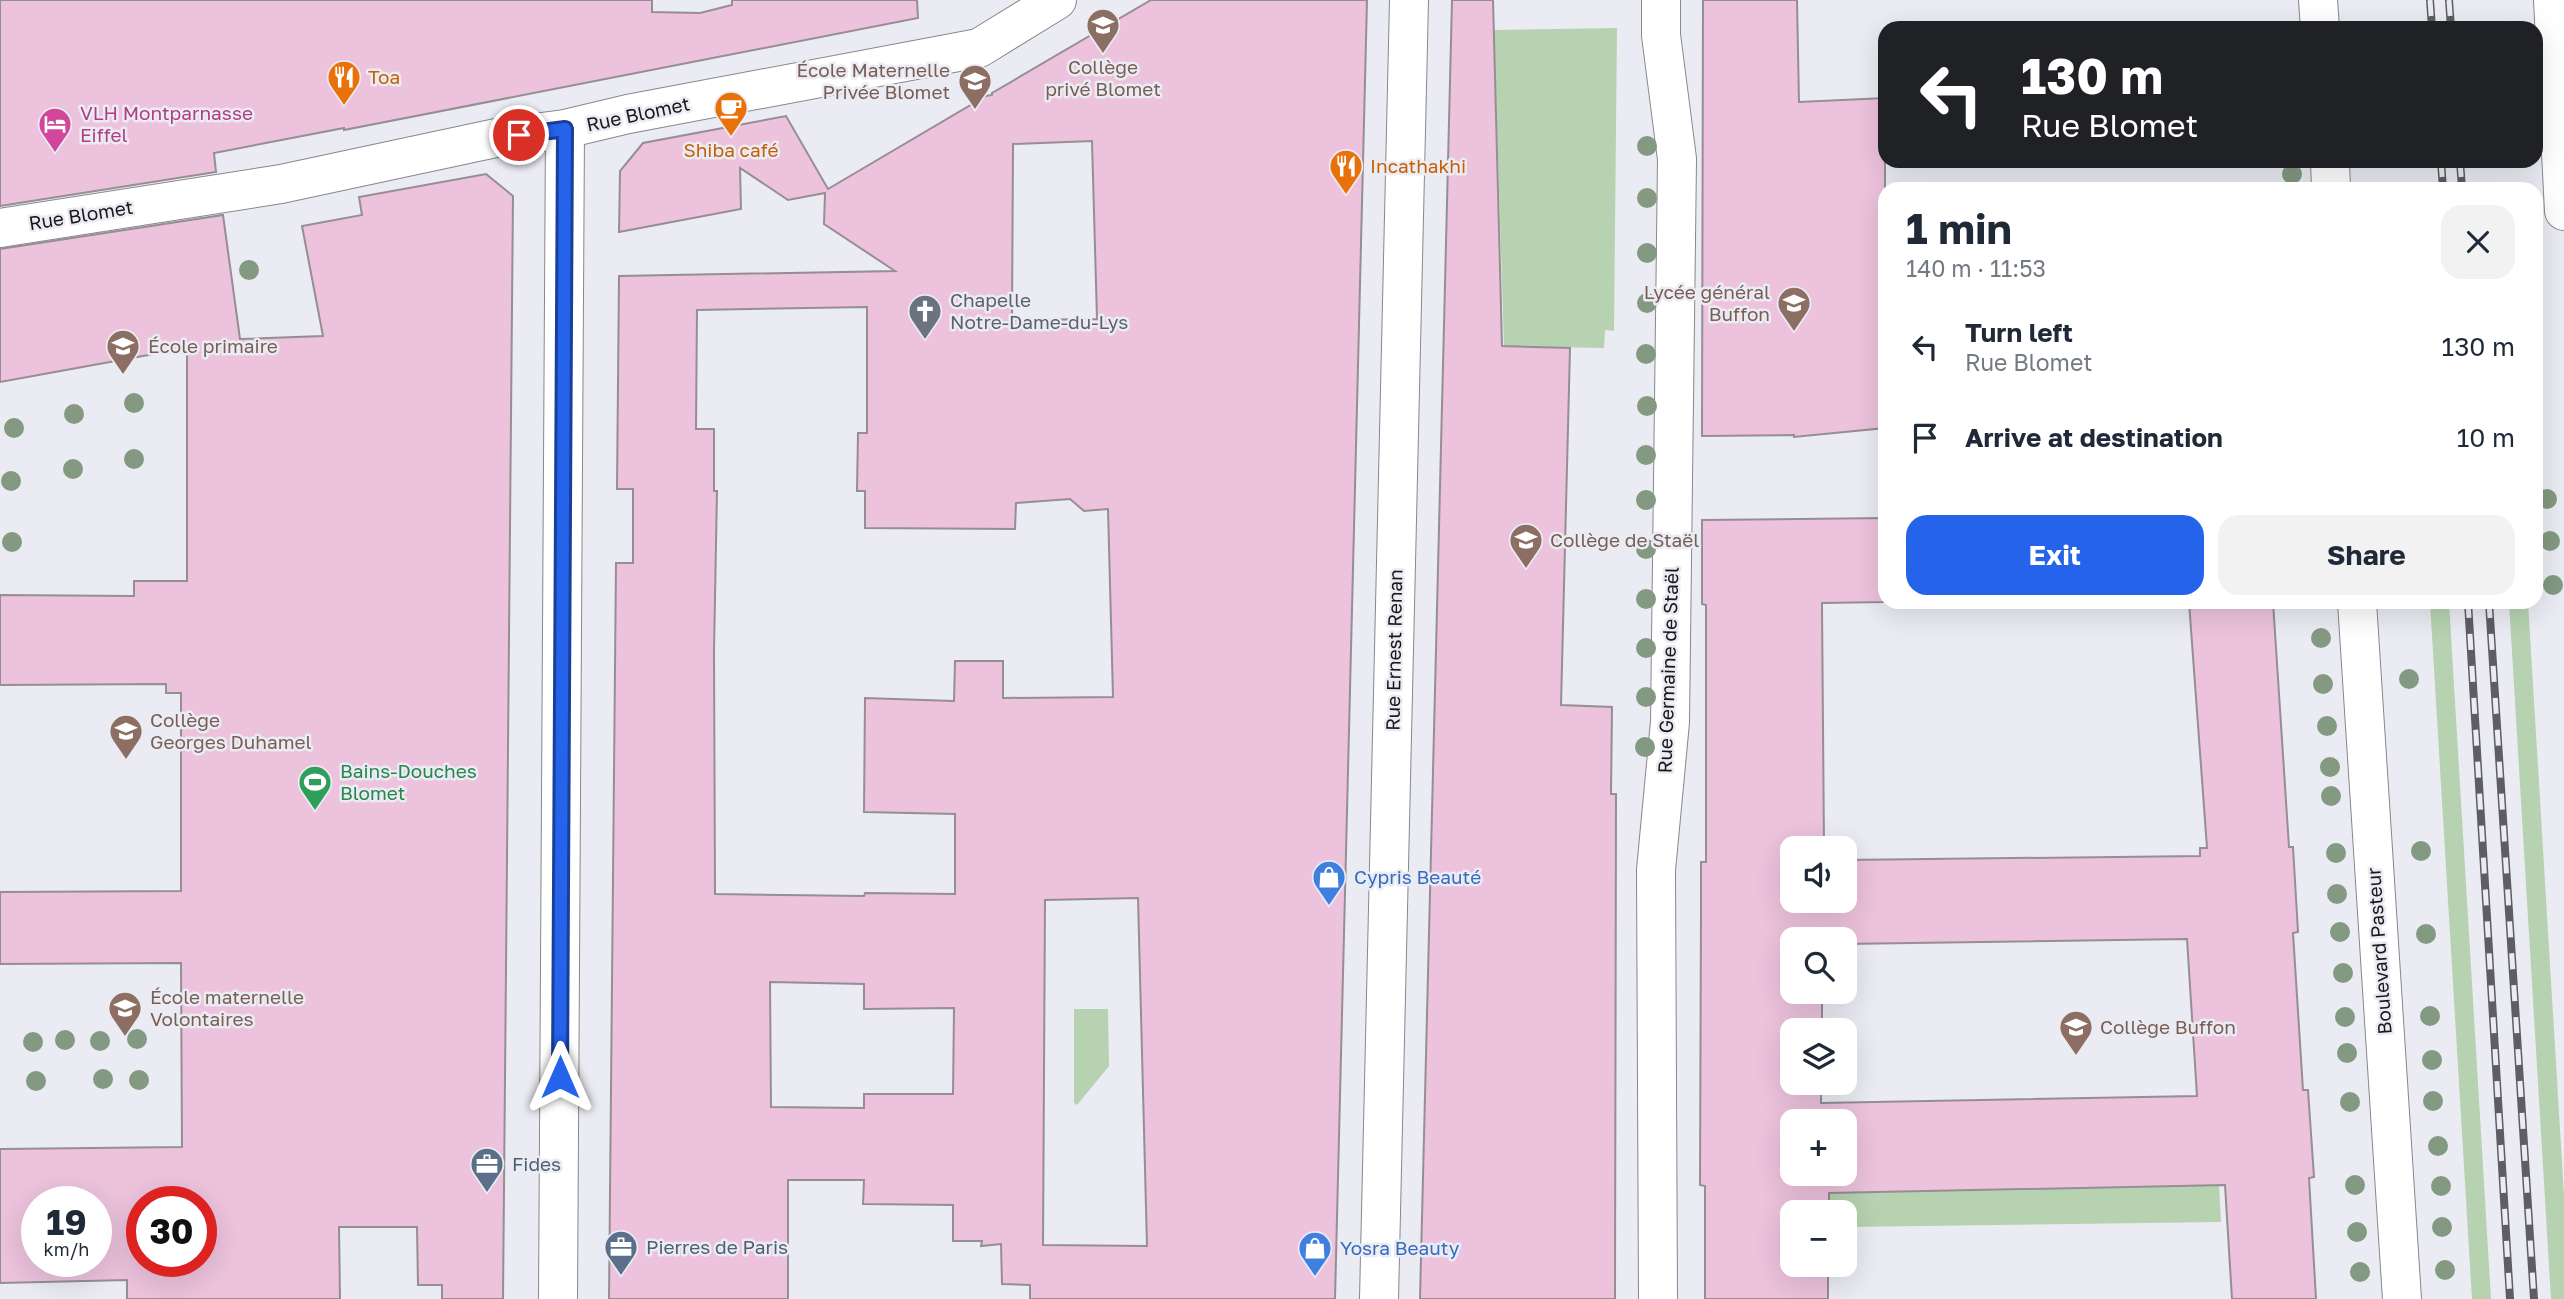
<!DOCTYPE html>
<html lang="en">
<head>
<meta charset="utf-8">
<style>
  :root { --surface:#fff; --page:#f2f2f3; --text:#1f2937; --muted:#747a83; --accent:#2563eb }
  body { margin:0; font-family:"Golos Text",sans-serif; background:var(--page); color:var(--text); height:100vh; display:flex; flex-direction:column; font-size:26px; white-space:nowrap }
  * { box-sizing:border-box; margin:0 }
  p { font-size:23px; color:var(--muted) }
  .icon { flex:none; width:38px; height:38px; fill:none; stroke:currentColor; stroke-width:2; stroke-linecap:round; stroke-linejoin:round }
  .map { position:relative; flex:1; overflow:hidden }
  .drawer { position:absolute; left:1878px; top:182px; width:665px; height:427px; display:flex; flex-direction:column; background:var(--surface); border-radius:21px; box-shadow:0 7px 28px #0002 }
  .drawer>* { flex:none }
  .hud { position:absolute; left:1878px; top:21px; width:665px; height:147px; border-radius:21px; box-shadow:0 7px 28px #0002; background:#202124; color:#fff; overflow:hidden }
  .tools { position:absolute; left:1780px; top:836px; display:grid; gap:14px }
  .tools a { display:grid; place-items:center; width:77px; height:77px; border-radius:14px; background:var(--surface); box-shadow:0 7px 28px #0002; font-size:35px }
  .speed { position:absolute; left:21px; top:1186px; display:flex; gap:14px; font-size:35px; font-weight:700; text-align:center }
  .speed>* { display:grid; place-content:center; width:91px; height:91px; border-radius:50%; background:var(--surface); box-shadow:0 7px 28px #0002; line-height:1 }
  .speed small { font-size:18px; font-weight:400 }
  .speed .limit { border:10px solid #d22; background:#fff; color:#111 }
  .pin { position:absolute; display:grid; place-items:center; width:60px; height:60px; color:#fff; margin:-30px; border:4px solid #fff; border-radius:50%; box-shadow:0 2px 7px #0007 }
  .me { position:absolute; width:77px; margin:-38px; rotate:0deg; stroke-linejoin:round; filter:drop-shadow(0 0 5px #0008) }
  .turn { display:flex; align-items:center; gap:24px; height:147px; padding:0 28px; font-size:32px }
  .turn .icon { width:91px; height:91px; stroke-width:2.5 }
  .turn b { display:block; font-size:49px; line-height:60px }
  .round { display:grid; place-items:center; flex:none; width:74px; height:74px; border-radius:21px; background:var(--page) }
  .head { display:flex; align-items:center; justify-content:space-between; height:119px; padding:0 28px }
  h1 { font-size:42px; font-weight:700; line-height:52px }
  .cta { display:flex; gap:14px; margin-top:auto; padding:14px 28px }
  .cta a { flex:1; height:80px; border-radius:21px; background:var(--accent); color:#fff; font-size:28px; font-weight:700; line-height:80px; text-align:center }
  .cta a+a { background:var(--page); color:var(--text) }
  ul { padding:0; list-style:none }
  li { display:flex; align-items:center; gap:21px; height:91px; padding:0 28px }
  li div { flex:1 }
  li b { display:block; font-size:26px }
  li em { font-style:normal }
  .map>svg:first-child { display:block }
  .green { fill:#b6d2b0 }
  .building { fill:#ecc2dd; stroke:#958e92; stroke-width:2; fill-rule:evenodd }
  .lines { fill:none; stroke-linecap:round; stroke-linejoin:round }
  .minor-casing { stroke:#87878e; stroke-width:40 }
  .secondary-casing { stroke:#87878e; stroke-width:40 }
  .minor { stroke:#fff; stroke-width:38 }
  .secondary { stroke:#fff; stroke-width:38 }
  .rail-casing { stroke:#5d5d62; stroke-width:8 }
  .rail { stroke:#ebebf3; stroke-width:5; stroke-dasharray:16; stroke-linecap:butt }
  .tree { fill:#839981 }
  .route-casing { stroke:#184099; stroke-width:18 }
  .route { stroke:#2563eb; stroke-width:12 }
  .labels { text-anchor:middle; stroke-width:5; stroke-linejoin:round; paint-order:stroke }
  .education-label { font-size:19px; fill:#785e54; stroke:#ebebf3; text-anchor:start }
  .food-label { font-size:19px; fill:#c56008; stroke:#ebebf3; text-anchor:start }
  .hotel-label { font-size:19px; fill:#b23c85; stroke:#ebebf3; text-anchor:start }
  .street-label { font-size:19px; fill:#19191c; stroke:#ebebf3 }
  .worship-label { font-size:19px; fill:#5b616d; stroke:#ebebf3; text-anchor:start }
  .leisure-label { font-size:19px; fill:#27864d; stroke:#ebebf3; text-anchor:start }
  .shop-label { font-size:19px; fill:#366cbe; stroke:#ebebf3; text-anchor:start }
  .service-label { font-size:19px; fill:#4e5e75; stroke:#ebebf3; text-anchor:start }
</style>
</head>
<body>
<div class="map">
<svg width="2564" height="1299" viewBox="0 0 2564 1299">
  <rect width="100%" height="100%" fill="#ebebf3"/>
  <path class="green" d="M1617,28L1614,331L1605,330L1604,348L1504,346L1494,30Z
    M2430,602H2449L2491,1299H2472Z
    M2509,602H2528L2564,1195V1299H2551Z
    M1074,1009H1108L1109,1066L1077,1105L1074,1103Z
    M2219,1185L2221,1222L1845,1227L1844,1213H1829V1193Z"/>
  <path class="building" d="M0,0H652V12L700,13L732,5V0H917L918,18L344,130V128L214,153L216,172L0,206Z
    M1151,0H1367L1335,1299H1030V1285L1002,1284L1001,1244L981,1246L982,1241H953V1205L863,1204L864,1180H788V1299H609L616,563H633V489H617L619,276L895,271L824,224L825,193L788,200L740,168L741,209L619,232L620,171L643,143L786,116L828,189L986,96L992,95V93ZM1092,141L1097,319L1012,320L1013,144ZM867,307V433H858L857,491H865V528L1015,529L1016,503L1070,499L1084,511L1108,509L1113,697L1003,698V661H955L954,701L865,698L864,812L955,814V894L865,893L864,896L715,894L714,651L717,491H714V429H696L697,310ZM1138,898L1147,1246L1043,1245L1045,900ZM770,982L864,984V1009L954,1008L953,1094H864V1108L771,1107Z
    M1452,0H1493L1502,346L1570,348L1561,705L1612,707L1611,794H1616L1615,1299H1420Z
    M1703,0H1797L1799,102L1885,98V428L1794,437V435L1702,436Z
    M486,174L513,196L503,1299H442V1285H418L417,1227H339L340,1299H127V1280L0,1283V1149L182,1147L181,963L0,964V892L181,891V693H166V684L0,685V595L134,596V581H187V348L0,382V249L223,215L240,339L323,336L302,226L362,215L359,197ZM37,1202H96V1262H37ZM142,1202H201V1262H142Z
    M1885,518V602L1822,603L1824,849H1792V901H1844V860L2200,856V848H2207L2189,602H2273L2289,847H2293L2298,932L2293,933L2303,1090H2308L2314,1177L2309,1178L2316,1299H2232L2225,1185L1829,1193V1213H1792V1265H1828V1299H1705V1186L1700,1185L1701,907V862H1706V605L1702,604V520ZM2187,939L2197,1096L1821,1103V1083H1792V1031H1822V992H1792V940H1844V944ZM1792,1122H1844V1174H1792Z"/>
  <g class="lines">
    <defs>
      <path id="minor" d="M0,228L281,184L496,138L565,129L628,114L979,48L1057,0
        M558,1299L565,129
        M1379,1299L1409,0
        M1658,1299L1656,870L1670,722L1677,159L1661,35V0"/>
      <path id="secondary" d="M2318,0L2320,28
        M2553,0L2564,211
        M2330,161L2331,189
        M2357,602L2402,1299"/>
    </defs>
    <use href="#minor" class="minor-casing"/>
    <use href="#secondary" class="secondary-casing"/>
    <use href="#minor" class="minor"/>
    <use href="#secondary" class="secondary"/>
    <defs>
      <path id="rail" d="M2430,0L2432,28
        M2449,0L2451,28
        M2441,161L2443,189
        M2460,161L2462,189
        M2468,602L2510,1299
        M2489,602L2534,1299"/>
    </defs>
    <use href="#rail" class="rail-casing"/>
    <use href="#rail" class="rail"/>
  </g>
  <g class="tree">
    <circle cx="1647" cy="146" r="10"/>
    <circle cx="2292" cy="174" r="10"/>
    <circle cx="1647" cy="198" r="10"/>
    <circle cx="1647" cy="253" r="10"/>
    <circle cx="249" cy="270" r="10"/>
    <circle cx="1647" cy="303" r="10"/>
    <circle cx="1646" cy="354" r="10"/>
    <circle cx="134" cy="403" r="10"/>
    <circle cx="1647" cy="406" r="10"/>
    <circle cx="74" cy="414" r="10"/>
    <circle cx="14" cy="428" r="10"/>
    <circle cx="1646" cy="455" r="10"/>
    <circle cx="134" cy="459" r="10"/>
    <circle cx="73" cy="469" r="10"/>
    <circle cx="11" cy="481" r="10"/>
    <circle cx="2547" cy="499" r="10"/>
    <circle cx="1646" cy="500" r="10"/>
    <circle cx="2550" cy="541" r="10"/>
    <circle cx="12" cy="542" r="10"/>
    <circle cx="1646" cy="549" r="10"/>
    <circle cx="2553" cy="585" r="10"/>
    <circle cx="1646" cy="599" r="10"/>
    <circle cx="2321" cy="638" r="10"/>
    <circle cx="1646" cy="648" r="10"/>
    <circle cx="2409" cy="679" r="10"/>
    <circle cx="2323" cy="684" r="10"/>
    <circle cx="1646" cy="697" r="10"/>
    <circle cx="2327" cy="726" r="10"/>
    <circle cx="1645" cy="747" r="10"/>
    <circle cx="2330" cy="767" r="10"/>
    <circle cx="2331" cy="796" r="10"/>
    <circle cx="2421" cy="851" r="10"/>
    <circle cx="2336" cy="853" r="10"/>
    <circle cx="2337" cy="894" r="10"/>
    <circle cx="2340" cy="932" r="10"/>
    <circle cx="2426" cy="934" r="10"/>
    <circle cx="2343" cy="973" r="10"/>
    <circle cx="2430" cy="1016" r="10"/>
    <circle cx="2345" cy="1017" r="10"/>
    <circle cx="137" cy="1039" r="10"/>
    <circle cx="65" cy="1040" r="10"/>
    <circle cx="100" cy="1041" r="10"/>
    <circle cx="33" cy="1042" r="10"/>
    <circle cx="2347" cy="1053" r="10"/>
    <circle cx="2432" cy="1060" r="10"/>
    <circle cx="103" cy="1079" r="10"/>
    <circle cx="139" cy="1080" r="10"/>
    <circle cx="36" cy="1081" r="10"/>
    <circle cx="2433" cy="1101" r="10"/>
    <circle cx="2350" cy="1102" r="10"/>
    <circle cx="2438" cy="1146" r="10"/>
    <circle cx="2355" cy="1185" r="10"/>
    <circle cx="2441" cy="1186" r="10"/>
    <circle cx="2442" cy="1227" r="10"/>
    <circle cx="2357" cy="1232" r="10"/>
    <circle cx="2445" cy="1270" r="10"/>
    <circle cx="2360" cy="1272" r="10"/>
  </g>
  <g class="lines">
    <defs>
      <path id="route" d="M519,135L565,129L560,1077"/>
    </defs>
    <use href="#route" class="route-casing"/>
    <use href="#route" class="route"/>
  </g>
  <defs>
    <symbol id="school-pin" viewBox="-11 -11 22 30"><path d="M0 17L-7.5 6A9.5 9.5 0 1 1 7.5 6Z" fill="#8d6e63" stroke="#ebebf3"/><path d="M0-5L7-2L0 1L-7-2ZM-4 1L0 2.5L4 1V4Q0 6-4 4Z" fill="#fff"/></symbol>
    <symbol id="restaurant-pin" viewBox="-11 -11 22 30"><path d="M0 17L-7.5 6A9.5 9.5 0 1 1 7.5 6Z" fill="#e8710a" stroke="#ebebf3"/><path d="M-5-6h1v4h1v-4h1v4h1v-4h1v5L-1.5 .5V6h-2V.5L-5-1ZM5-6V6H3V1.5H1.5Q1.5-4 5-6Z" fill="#fff"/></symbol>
    <symbol id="cafe-pin" viewBox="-11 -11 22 30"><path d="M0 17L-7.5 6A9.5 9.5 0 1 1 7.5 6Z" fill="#e8710a" stroke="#ebebf3"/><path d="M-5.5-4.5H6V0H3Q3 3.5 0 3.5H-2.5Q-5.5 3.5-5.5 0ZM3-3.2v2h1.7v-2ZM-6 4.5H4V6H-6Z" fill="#fff"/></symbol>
    <symbol id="hotel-pin" viewBox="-11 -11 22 30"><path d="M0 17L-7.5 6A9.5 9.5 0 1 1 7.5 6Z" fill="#d1479c" stroke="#ebebf3"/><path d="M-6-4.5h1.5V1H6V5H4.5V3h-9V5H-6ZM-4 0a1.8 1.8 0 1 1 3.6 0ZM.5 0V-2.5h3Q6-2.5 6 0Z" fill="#fff"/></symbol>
    <symbol id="church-pin" viewBox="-11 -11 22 30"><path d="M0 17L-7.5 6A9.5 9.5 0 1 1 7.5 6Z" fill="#6b7280" stroke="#ebebf3"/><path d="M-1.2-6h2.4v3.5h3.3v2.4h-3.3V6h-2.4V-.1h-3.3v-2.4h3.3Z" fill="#fff"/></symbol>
    <symbol id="stadium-pin" viewBox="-11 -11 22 30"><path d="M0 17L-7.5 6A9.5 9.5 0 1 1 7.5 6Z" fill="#2e9e5b" stroke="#ebebf3"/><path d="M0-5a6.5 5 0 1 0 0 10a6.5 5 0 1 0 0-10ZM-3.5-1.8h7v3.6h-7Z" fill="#fff"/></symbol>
    <symbol id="shop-pin" viewBox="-11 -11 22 30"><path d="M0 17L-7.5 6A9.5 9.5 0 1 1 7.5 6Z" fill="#3f7fe0" stroke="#ebebf3"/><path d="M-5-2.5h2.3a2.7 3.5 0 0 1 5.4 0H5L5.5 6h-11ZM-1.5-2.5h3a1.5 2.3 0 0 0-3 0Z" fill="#fff"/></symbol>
    <symbol id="office-pin" viewBox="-11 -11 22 30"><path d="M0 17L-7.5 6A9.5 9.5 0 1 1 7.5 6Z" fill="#5c6f8a" stroke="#ebebf3"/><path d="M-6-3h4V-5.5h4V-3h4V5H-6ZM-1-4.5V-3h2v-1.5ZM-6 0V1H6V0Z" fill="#fff"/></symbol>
  </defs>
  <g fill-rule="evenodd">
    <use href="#school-pin" x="1084" y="6" width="38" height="52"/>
    <use href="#restaurant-pin" x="325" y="58" width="38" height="52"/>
    <use href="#school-pin" x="956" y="62" width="38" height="52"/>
    <use href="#cafe-pin" x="712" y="89" width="38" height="52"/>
    <use href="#hotel-pin" x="36" y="105" width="38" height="52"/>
    <use href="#restaurant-pin" x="1327" y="147" width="38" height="52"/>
    <use href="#school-pin" x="1775" y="284" width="38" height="52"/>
    <use href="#church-pin" x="906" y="292" width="38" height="52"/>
    <use href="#school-pin" x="104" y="327" width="38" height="52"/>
    <use href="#school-pin" x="1507" y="521" width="38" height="52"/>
    <use href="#school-pin" x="107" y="712" width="38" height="52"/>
    <use href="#stadium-pin" x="296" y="763" width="38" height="52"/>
    <use href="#shop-pin" x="1310" y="858" width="38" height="52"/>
    <use href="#school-pin" x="106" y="989" width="38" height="52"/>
    <use href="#school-pin" x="2057" y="1008" width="38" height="52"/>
    <use href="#office-pin" x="468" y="1145" width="38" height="52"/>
    <use href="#office-pin" x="602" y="1228" width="38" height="52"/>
    <use href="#shop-pin" x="1296" y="1229" width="38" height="52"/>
  </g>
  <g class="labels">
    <g class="education-label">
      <text x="1103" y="74" text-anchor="middle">Collège<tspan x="1103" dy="22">privé Blomet</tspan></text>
      <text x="950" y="77" text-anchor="end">École Maternelle<tspan x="950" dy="22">Privée Blomet</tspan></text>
      <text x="1770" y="299" text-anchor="end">Lycée général<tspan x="1770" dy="22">Buffon</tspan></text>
      <text x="148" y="353">École primaire</text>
      <text x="1550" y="547">Collège de Staël</text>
      <text x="150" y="727">Collège<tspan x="150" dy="22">Georges Duhamel</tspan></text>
      <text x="150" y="1004">École maternelle<tspan x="150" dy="22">Volontaires</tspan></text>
      <text x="2100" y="1034">Collège Buffon</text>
    </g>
    <g class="food-label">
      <text x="368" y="84">Toa</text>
      <text x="731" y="157" text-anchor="middle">Shiba café</text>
      <text x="1370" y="173">Incathakhi</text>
    </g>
    <g class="hotel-label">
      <text x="80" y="120">VLH Montparnasse<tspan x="80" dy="22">Eiffel</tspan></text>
    </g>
    <g class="street-label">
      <text transform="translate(638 114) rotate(-12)" y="7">Rue Blomet</text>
      <text transform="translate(81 215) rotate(-9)" y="7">Rue Blomet</text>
      <text transform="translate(1394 650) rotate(-89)" y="7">Rue Ernest Renan</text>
      <text transform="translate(1668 670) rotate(-88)" y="7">Rue Germaine de Staël</text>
      <text transform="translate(2379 951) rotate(-94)" y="7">Boulevard Pasteur</text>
    </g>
    <g class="worship-label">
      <text x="950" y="307">Chapelle<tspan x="950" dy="22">Notre-Dame-du-Lys</tspan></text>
    </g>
    <g class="leisure-label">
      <text x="340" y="778">Bains-Douches<tspan x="340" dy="22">Blomet</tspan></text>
    </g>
    <g class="shop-label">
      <text x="1354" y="884">Cypris Beauté</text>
      <text x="1340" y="1255">Yosra Beauty</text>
    </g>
    <g class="service-label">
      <text x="512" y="1171">Fides</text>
      <text x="646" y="1254">Pierres de Paris</text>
    </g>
  </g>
</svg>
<div class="tools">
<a><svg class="icon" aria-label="sound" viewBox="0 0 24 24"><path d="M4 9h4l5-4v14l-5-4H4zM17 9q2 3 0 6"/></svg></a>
<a><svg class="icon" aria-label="search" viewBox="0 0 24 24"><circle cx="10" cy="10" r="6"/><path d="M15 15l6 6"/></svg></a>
<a><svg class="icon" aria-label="layers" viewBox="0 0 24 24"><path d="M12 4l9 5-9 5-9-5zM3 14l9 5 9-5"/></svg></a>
<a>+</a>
<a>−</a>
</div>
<div class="speed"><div>19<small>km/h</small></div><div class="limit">30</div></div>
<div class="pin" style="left:519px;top:135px;background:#d93025"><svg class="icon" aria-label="arrive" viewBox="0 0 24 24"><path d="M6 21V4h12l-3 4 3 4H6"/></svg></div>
<svg class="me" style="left:560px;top:1077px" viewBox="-20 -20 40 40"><path d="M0-17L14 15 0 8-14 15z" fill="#2563eb" stroke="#fff" stroke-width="4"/></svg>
<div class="hud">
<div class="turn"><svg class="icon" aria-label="left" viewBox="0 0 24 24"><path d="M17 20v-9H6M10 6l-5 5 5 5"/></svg><div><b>130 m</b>Rue Blomet</div></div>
</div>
<section class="drawer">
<div class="head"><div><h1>1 min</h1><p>140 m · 11:53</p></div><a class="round"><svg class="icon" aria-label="close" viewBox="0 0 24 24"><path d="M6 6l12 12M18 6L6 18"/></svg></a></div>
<ul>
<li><svg class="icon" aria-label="left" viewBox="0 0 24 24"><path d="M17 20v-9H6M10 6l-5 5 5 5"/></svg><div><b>Turn left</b><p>Rue Blomet</p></div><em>130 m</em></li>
<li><svg class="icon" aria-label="arrive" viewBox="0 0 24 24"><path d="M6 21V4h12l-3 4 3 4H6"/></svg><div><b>Arrive at destination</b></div><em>10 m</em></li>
</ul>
<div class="cta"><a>Exit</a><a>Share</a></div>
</section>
</div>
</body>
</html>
